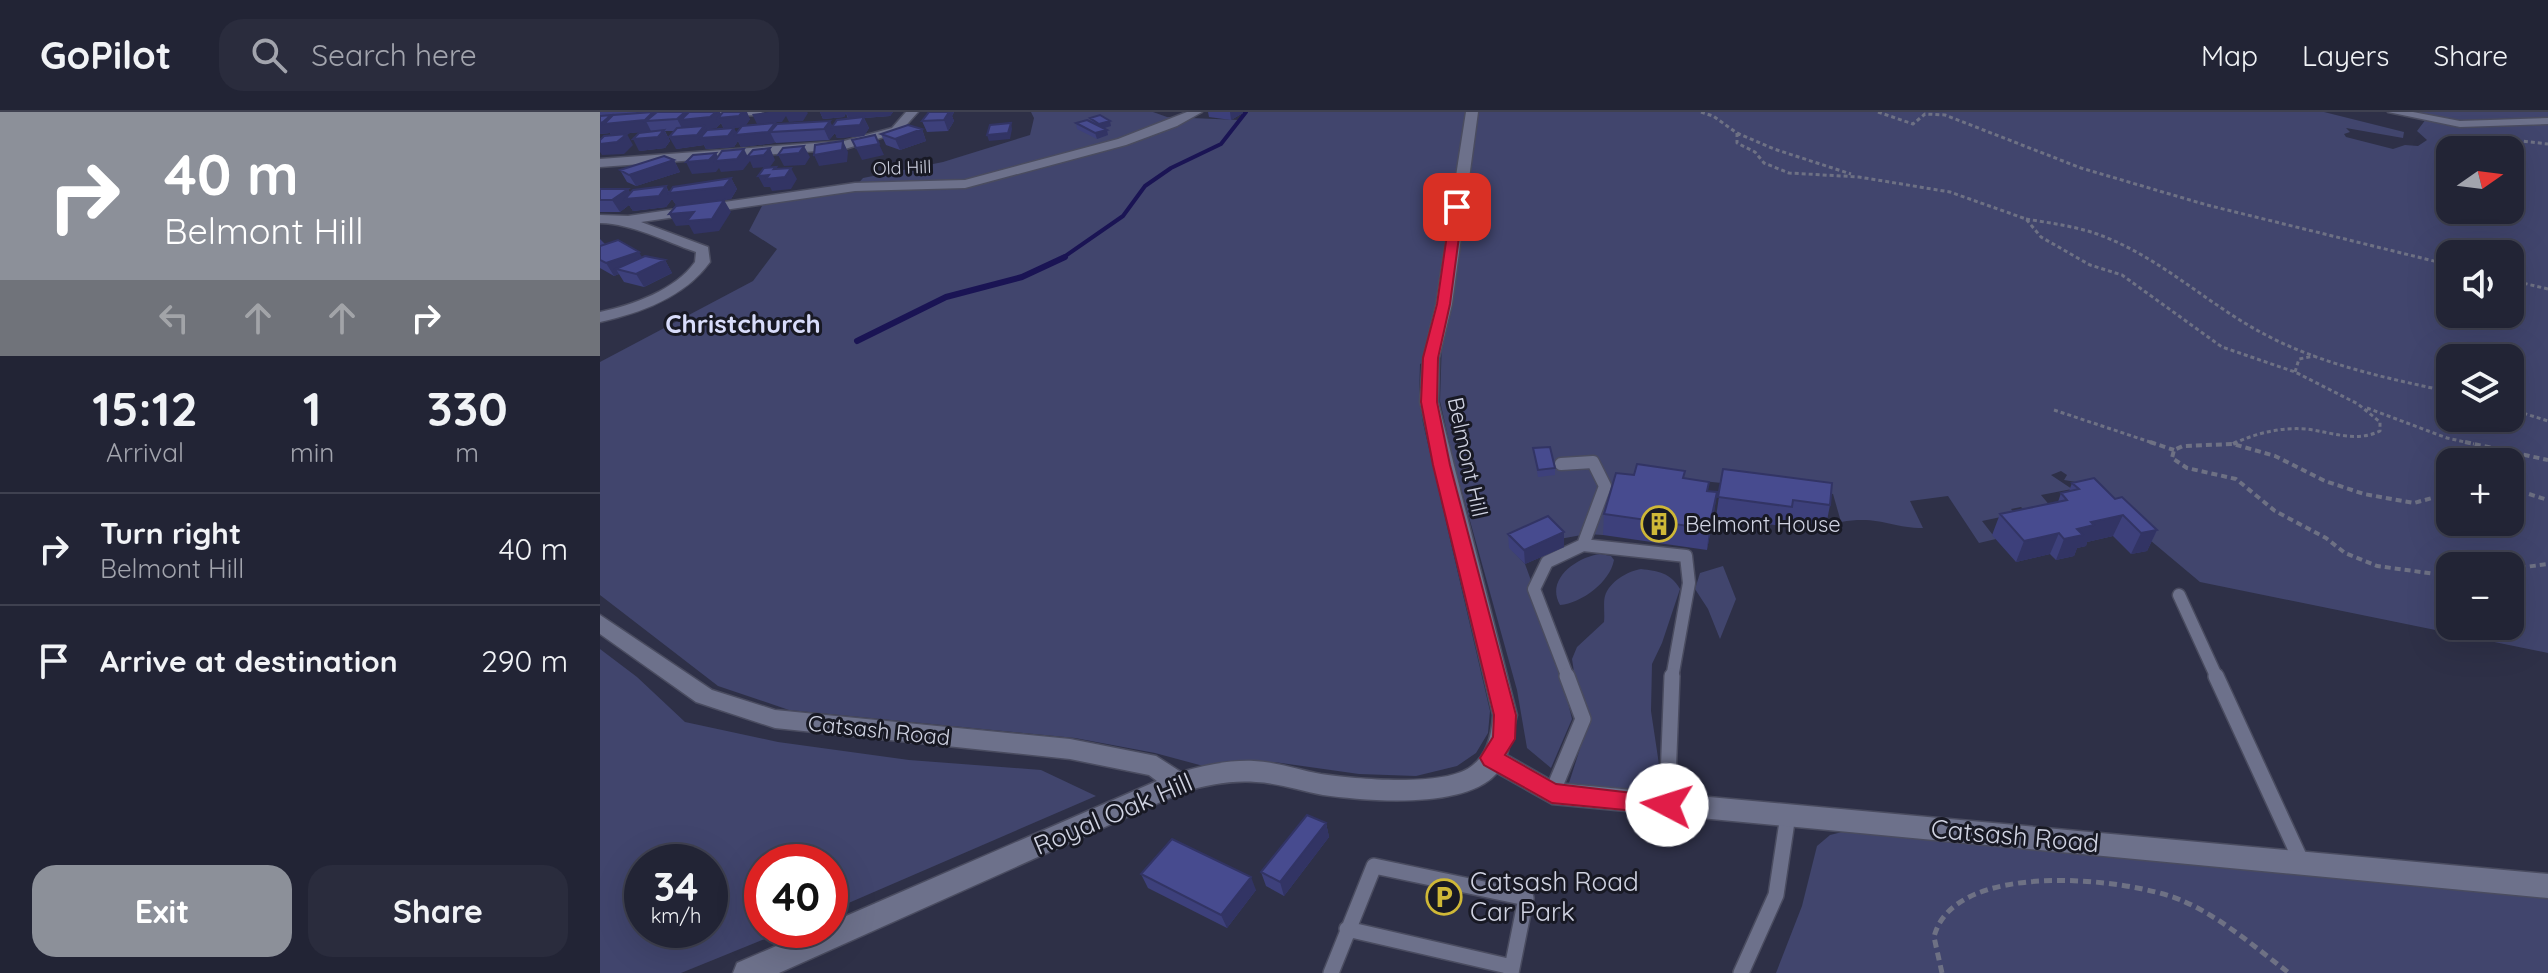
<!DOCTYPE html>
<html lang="en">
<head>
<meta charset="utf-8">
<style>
  :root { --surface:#222435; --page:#2a2c3d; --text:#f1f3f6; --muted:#a2a4ad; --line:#3f4150; --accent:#8c9099 }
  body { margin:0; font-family:Quicksand,sans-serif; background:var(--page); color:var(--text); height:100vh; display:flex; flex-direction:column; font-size:30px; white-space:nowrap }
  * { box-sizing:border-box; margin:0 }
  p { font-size:26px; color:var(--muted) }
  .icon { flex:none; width:44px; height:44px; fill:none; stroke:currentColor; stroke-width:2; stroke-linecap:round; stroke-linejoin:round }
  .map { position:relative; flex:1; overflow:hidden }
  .sheet { display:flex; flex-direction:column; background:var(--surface); width:600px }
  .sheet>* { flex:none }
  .guide { background:#8c9099; color:#fff; overflow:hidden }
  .needle { width:52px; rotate:76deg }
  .buttons { position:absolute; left:1836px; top:24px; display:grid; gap:16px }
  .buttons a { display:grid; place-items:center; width:88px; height:88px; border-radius:16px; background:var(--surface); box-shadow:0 8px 32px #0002,0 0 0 2px var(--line); font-size:40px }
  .speed { position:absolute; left:24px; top:732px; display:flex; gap:16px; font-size:40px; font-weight:700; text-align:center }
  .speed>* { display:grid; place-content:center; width:104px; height:104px; border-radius:50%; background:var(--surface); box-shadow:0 8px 32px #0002,0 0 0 2px var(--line); line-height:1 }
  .speed small { font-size:20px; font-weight:400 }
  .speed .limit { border:12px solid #d22; background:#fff; color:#111 }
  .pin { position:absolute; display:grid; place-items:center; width:68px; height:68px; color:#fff; margin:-34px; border-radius:16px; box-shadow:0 4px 12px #0006 }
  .me { position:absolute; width:88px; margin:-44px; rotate:275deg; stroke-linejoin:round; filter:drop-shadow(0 0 6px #0008) }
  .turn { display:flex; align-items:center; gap:28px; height:168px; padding:0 32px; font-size:36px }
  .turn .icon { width:104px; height:104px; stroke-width:2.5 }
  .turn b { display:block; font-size:56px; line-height:68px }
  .lanes { display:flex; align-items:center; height:76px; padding:0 32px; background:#0003; justify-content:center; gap:40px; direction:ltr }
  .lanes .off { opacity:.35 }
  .eta { display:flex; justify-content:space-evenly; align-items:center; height:136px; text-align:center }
  .eta b { font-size:48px; font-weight:700; line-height:56px }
  .primary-button { display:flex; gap:16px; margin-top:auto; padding:16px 32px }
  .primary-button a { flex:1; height:92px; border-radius:24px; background:var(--accent); color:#fff; font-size:32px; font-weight:700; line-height:92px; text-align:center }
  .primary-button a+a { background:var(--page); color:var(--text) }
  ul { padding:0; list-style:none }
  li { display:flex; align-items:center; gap:24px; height:112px; padding:0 32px; border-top:2px solid var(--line) }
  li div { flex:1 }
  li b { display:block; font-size:30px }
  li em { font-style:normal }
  header { display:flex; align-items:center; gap:48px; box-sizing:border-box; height:112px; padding:0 40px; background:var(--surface); border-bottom:2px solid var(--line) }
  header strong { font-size:38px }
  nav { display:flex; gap:44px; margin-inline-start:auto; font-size:28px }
  .search { width:560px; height:72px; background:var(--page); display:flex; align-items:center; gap:20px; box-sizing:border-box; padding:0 28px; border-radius:24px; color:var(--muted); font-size:30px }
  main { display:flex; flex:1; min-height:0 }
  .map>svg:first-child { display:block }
  .green { fill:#41456d; fill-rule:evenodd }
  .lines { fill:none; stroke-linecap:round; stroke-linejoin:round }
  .stream-far1 { stroke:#1a1454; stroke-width:4 }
  .stream { stroke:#1a1454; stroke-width:6 }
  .lane-far1-casing { stroke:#4a4c60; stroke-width:15 }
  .lane-casing { stroke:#4a4c60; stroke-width:18 }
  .street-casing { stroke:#4a4c60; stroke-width:3 }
  .secondary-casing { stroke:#4a4c60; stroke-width:3 }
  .path-far2 { stroke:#6e7184; stroke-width:3; stroke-dasharray:4 3; stroke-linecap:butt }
  .path-far1 { stroke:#6e7184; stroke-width:4; stroke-dasharray:6 4; stroke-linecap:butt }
  .path { stroke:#6e7184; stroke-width:5; stroke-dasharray:8 5; stroke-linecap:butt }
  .lane-far1 { stroke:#6d718b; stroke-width:12 }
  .lane { stroke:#6d718b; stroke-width:15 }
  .street { fill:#6d718b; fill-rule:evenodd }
  .secondary { fill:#6d718b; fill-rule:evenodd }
  .wall { fill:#3d407b; fill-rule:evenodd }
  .shaded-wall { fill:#323464 }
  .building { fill:#474b8f; stroke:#323464; stroke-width:2 }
  .route { fill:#e11d48; stroke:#92132f; stroke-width:2 }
  .labels { text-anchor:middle; stroke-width:6; stroke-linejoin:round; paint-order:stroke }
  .far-street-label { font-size:18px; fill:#d0d3e2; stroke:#181924 }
  .street-label { font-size:22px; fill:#d0d3e2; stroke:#181924 }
  .poi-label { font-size:22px; fill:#d0d3e2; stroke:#181924; text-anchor:start }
  .far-district-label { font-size:26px; font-weight:bold; fill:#d8dcfa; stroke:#181924 }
  .near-street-label { font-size:26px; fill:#d0d3e2; stroke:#181924 }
  .near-poi-label { font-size:26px; fill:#d0d3e2; stroke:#181924; text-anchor:start }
</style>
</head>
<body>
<header>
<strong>GoPilot</strong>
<div class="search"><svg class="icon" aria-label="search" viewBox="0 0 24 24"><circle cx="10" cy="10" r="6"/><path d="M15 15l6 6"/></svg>Search here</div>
<nav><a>Map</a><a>Layers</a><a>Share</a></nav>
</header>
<main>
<section class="sheet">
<div class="guide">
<div class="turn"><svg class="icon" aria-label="right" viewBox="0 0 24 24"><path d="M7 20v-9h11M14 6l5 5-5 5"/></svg><div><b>40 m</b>Belmont Hill</div></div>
<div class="lanes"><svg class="icon off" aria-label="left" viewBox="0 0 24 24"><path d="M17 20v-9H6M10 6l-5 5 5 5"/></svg><svg class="icon off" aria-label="ahead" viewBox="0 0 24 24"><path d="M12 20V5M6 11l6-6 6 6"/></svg><svg class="icon off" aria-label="ahead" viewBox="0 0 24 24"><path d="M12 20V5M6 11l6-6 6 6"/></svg><svg class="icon" aria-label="right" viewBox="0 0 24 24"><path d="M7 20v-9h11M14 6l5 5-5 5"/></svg></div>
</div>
<div class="eta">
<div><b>15:12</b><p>Arrival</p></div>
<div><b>1</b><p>min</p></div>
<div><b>330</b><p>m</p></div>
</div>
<ul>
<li><svg class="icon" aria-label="right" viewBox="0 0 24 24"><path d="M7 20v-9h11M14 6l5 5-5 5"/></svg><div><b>Turn right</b><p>Belmont Hill</p></div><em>40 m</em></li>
<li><svg class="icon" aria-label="arrive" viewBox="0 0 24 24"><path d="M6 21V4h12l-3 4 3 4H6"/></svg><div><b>Arrive at destination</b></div><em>290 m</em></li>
</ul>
<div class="primary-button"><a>Exit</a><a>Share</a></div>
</section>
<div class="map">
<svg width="1948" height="861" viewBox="0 0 1948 861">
  <rect width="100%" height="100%" fill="#2e3047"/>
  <path class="green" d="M431,0H553L567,5L639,8L646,0H1724L1804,20L1803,26L1746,16L1750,20L1744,22L1746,25L1793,37L1805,33L1818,34L1827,28L1817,19L1826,7L1794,0H1948V541L1600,470L1501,387L1476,370L1464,368L1467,363L1461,359L1451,363L1472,377L1441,383L1451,395L1426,400L1421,395L1411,397L1415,402L1382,409L1396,427L1379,431L1348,384L1310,389L1323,416C1291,416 1278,403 1241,410L1233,382L1031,362L1023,383L1016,382L1003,423L987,422L910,436L925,452L952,526L972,607L951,656L927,636L917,578L854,351L840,289L843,197L831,246L820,252L819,287L823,311L890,599L888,621L876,641L857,654L816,664L759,662L674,650L607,655L555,641L475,626L189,598L118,574L0,483V250L153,169L177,137L149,119L165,88L255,75L263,66L343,50L430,23L434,6ZM1850,38H1910V98H1850ZM1850,142H1910V202H1850ZM1850,246H1910V306H1850ZM1850,350H1910V410H1850ZM1850,454H1910V514H1850Z
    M1000,442L1011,444L1014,448C1010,470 982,491 960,493C945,467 977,445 1000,442Z
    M1123,454L1136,487L1120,527L1108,497L1095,477L1100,461Z
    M1041,457C1058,459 1071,461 1080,477L1062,531L1052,552L1051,599L1060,659L1058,671L1050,678L1013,677L969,671L984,624L972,547L977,535L1004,510C1005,503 1003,491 1005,484C1009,470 1028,459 1041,457Z
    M0,537L37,565L85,610L178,630L309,648L441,658L496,684L230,799V750H162V818H187L81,861H0ZM42,750H110V818H42Z
    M1246,719L1948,774V861H1176L1202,794L1217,734L1230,723Z"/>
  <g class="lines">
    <path class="stream-far1" d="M461,147L523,104L545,74L571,56L621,32L646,0"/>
    <path class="stream" d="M257,229L346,185L422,165L465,145"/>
    <defs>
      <path id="lane-far1" d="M961,352L993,350L1005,374L983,433
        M1579,483L1617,566
        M968,566L934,477L947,450L983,433L1086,444L1089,471L1072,566"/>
      <path id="lane" d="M1616,564L1703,753
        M952,681L983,607L967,564
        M1067,693L1072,564
        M747,817L912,855
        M731,861L774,754L926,786L911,861
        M1141,861L1176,783L1188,703"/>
      <path id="street" d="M116,0H163L157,3L120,5L116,4Z
        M306,0H318L300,20L245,37L0,55V47L244,29L292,16Z
        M587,0H602L577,14L526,33L365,76L255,79L41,110L108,135L110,150C85,185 41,201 0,210V200C33,193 75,178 95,150L96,140C64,129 33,112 0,111V103L28,104L255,71L365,68L518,27Z
        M1788,0H1813L1860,9L1948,6V12L1860,15Z"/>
      <path id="secondary" d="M866,0H878L852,192L839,246L838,290L917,603L907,643L956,671L1948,762V786L952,692L897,661C865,698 767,689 723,683C701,679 679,671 656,670C631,668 607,673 583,680L179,861H133L137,851L213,818H230V811L557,669L549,663L470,647L175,616L96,590L0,522V503L112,578L175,598L470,627L556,644L581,660C605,653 629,648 654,649C677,650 699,658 721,662C755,667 847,676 873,653C888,641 892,621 893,603L820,290L823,246L836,192Z"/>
    </defs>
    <use href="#lane-far1" class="lane-far1-casing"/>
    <use href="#lane" class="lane-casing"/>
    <use href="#street" class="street-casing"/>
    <use href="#secondary" class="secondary-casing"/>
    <path class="path-far2" d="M1101,0L1113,4L1137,21V31L1155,40L1164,51L1189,61L1259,65L1350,80L1426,107L1441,125L1490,153L1522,163L1622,235L1695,260L1758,292L1780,310V319C1755,331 1732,320 1706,317C1681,315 1656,321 1633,332
      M1278,0L1313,12L1325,2L1345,3L1481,56L1607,93L1850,153
      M1137,21L1174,37L1251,62
      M1903,27L1948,32
      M1426,107C1450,111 1474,114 1497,122C1559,144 1607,192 1664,222C1722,253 1787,266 1850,280
      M1910,168L1948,177
      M1695,260L1699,247L1714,244
      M1767,296L1847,326L1874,332
      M1910,297L1948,309
      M1454,298L1556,332"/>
    <path class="path-far1" d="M1550,330L1574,338
      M1865,330L1948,348
      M1633,332L1637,330
      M1910,376L1948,388
      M1850,381L1814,391L1764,382L1725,369L1675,344L1633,332L1583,334L1574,338L1572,346L1587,356L1636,367L1675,399L1726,426L1745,441L1777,454L1850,464
      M1910,457L1948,452"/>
    <path class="path" d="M1342,861L1334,825C1353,747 1528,765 1583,789C1622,806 1656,836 1689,861"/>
    <use href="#lane-far1" class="lane-far1"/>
    <use href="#lane" class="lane"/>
    <use href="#street" class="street"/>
    <use href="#secondary" class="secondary"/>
  </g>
  <path class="wall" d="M0,0H120L121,3L150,7L145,14L175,11L176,14H233L248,7L246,1L244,5L223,7L220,0H293L290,4L264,6L269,16L264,24L237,26L235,21L229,28L176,31L175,30L174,31L141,35L138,29L134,35L106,37L104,33L76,37L75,19H65L70,29L65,36L39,39L50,19L11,23L10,21L0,22ZM121,11L124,17L141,15L137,21L107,18L106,17L116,16Z
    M329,0H354L352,4L354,9L348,19L327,20L322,9Z
    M608,0H643V1L631,8L609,5Z
    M490,6L511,14L504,16L507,18L508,23L497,27L477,17L476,11L491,9Z
    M322,17L326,29L300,38L286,33L281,22Z
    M74,48L80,60L36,74L27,70L20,58Z
    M131,66L137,77L131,87L76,93L72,87L66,95L33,99L29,93L20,100H0V77H28L30,81L66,74L69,80Z
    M0,127L5,132L42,145L65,148L72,161L44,175L24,170L19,162L14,164L0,156Z
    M933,336L955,356V363L938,365Z
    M1123,357L1230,393L1226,414L1190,409L1189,415L1116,405Z
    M1034,363L1084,366L1108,379L1117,380L1114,400L1107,438L1003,423L1004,402Z
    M1472,371L1515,387L1557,418L1547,439L1531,442L1513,424L1487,430L1486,434L1477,436L1474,444L1456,448L1450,442L1416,450L1392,423L1400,402L1458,390L1461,381L1469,379Z
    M908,422L964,435L925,452L909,436Z
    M726,711L729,725L684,784L666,774L661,760Z
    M541,762L656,778L627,816L548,776Z"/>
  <path class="shaded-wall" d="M36,0H75L46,9L51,19L11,23L10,21L0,22V11L11,3L15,11L42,3L40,0L38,3Z
    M85,0H120L123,6L142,0H147L150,7L145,15L124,17L121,11L116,16L106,17L110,25L134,16L138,23L175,11L179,20H170L175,30L174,31L141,35L138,29L134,35L106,37L104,33L76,37L69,25L83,18L77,7Z
    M169,0H207L208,1L203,9L189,10L186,4L182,10L157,12L152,2Z
    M220,0H293L290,4L264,6L269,16L264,24L237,26L235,21L229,28L224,17L230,9L233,15L249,7L246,1L244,5L223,7Z
    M349,0H354L352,4L354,9L348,19L344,8Z
    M630,0H643V1L631,8Z
    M510,9L511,14L501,17L499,12Z
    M411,11L412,17L410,27L389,29L387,23Z
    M322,17L326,29L300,38L295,27Z
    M64,18L70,29L65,36L39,39L33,27Z
    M507,18L508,23L497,27L495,21Z
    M27,22L33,33L24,42L2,43L0,40V32Z
    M243,29L248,40L247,50L219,54L214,43Z
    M279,32L284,43L262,48L256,36Z
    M204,34L210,45L205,53L184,54L178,43Z
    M170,36L175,48L170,55L153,56L150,49L143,58L121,60L119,56L116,60L92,62L86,50L116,41L120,48L144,37L148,45Z
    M74,48L80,60L36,74L29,63Z
    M176,55L181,66L191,56L197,67L191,77L172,79L170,75H164L158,64L169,63Z
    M131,66L137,77L131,87L76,93L72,87L66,95L33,99L29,93L20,100L12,88L28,77L34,86L66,74L69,81Z
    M124,88L131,100L119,119L94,122L89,113L76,114L69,102Z
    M39,140L46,152L16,157L19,162L14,164L6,151Z
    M65,148L72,161L44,175L36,162Z
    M1117,380L1114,400L1107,438L1109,417Z
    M1523,403L1513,424L1487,430L1486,434L1477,436L1474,444L1456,448L1464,427L1477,417L1491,410Z
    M1557,418L1547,439L1531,442L1541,421Z
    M964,420V435L925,452L924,438Z
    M1459,421L1450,442L1416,450L1424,429Z
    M726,711L729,725L684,784L680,770Z
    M651,765L656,778L627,816L621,803Z"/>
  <path class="building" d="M53,0L45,8L4,12L13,3Z
    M57,0H85L77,7L46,9Z
    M89,0H116L110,5L81,8Z
    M123,0H142L139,4L118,6Z
    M329,0H349L344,8L322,9Z
    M11,3L3,10L0,11V4Z
    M500,3L510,9L499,12L490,6Z
    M264,5L260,13L232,15L237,8Z
    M487,8L507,18L495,21L476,11Z
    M230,9L224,17L170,20L177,12Z
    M175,11L168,20L135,23L142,14Z
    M411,11L408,21L387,23L390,13Z
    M308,13L322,17L295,27L281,22Z
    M104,14L97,23L69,25L77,16Z
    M134,16L128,24L100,26L107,18Z
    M64,18L58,25L33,27L39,21Z
    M27,22L17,30L0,32V28L4,24Z
    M275,23L279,32L256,36L252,28Z
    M243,29L242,38L214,43L215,33Z
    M204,34L199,41L178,43L183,36Z
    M170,36L164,43L147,45L153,38Z
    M144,37L137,47L115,49L122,39Z
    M116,41L109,48L86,50L93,43Z
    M64,44L74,48L29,63L20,58Z
    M176,55L174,57L191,56L185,65L166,67L169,63L158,64L164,56Z
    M131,66L124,75L69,81L73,75Z
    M66,74L59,84L25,87L33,78Z
    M0,77H28L12,88H0Z
    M124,88L112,107L87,109L94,100L69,102L76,94Z
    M18,128L39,140L6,151L0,148V134Z
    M45,144L65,148L36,162L16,157Z
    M950,335L955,356L938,358L933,336Z
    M1037,352L1085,359L1083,366L1109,370L1107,379L1117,380L1109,417L1004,402L1016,361L1034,363Z
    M1123,357L1232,371L1230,393L1193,388L1192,395L1118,385Z
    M1494,366L1515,387L1522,385L1557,418L1541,421L1523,403L1491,410L1494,413L1477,417L1483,423L1464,427L1459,421L1424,429L1400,402L1467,388L1461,381L1479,377L1472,371Z
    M948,404L964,420L924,438L908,422Z
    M707,703L726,711L680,770L661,760Z
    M572,727L651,765L621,803L541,762Z"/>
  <path class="route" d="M857,92L863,95L850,192L838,246L837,290L850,353L916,603L915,627L905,643L956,672L1075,686L1078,693L1075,700L1067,702L952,691L884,653L880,646L893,625L894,603L833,353L821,290L823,246L837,192L851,95Z"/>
  <defs>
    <symbol id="building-ring" viewBox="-11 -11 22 22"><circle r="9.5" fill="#181924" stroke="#cfb837" stroke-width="1.5"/><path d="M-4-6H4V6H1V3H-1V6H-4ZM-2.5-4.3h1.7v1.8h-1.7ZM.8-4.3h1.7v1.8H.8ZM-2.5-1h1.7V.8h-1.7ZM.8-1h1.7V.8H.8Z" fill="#cfb837"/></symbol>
    <symbol id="parking-ring" viewBox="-11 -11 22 22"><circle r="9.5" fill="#181924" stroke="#cfb837" stroke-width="1.5"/><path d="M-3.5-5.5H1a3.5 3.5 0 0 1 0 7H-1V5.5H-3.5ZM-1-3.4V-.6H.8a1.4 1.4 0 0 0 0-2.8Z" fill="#cfb837"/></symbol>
  </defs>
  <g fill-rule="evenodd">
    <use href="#building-ring" x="1039" y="392" width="40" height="40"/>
    <use href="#parking-ring" x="824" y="765" width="40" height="40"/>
  </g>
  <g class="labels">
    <g class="far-street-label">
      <text transform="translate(302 56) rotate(-2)" y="6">Old Hill</text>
    </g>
    <g class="street-label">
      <text transform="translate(868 345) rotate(78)" y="8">Belmont Hill</text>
      <text transform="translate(279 618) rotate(6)" y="8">Catsash Road</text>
    </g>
    <g class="poi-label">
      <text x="1085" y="420">Belmont House</text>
    </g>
    <g class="far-district-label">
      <text x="143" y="221">Christchurch</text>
    </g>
    <g class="near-street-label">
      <text transform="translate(513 702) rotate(-23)" y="9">Royal Oak Hill</text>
      <text transform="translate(1415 724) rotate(5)" y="9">Catsash Road</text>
    </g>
    <g class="near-poi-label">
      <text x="870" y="779">Catsash Road<tspan x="870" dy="30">Car Park</tspan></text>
    </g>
  </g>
</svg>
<div class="buttons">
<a><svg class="needle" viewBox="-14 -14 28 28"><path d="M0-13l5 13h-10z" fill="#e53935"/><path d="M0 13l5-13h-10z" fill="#a2a4ad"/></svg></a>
<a><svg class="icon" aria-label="sound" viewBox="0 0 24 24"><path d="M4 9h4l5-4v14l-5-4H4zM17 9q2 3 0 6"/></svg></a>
<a><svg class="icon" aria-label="layers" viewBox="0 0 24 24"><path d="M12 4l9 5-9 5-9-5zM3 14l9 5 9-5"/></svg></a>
<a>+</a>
<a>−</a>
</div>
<div class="speed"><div>34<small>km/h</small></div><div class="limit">40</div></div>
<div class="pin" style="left:857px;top:95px;background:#d93025"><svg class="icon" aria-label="arrive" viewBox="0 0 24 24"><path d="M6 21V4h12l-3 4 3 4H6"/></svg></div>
<svg class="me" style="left:1067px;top:693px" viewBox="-20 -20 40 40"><circle r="19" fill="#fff"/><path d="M0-13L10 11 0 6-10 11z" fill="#e11d48"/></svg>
</div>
</main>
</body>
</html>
